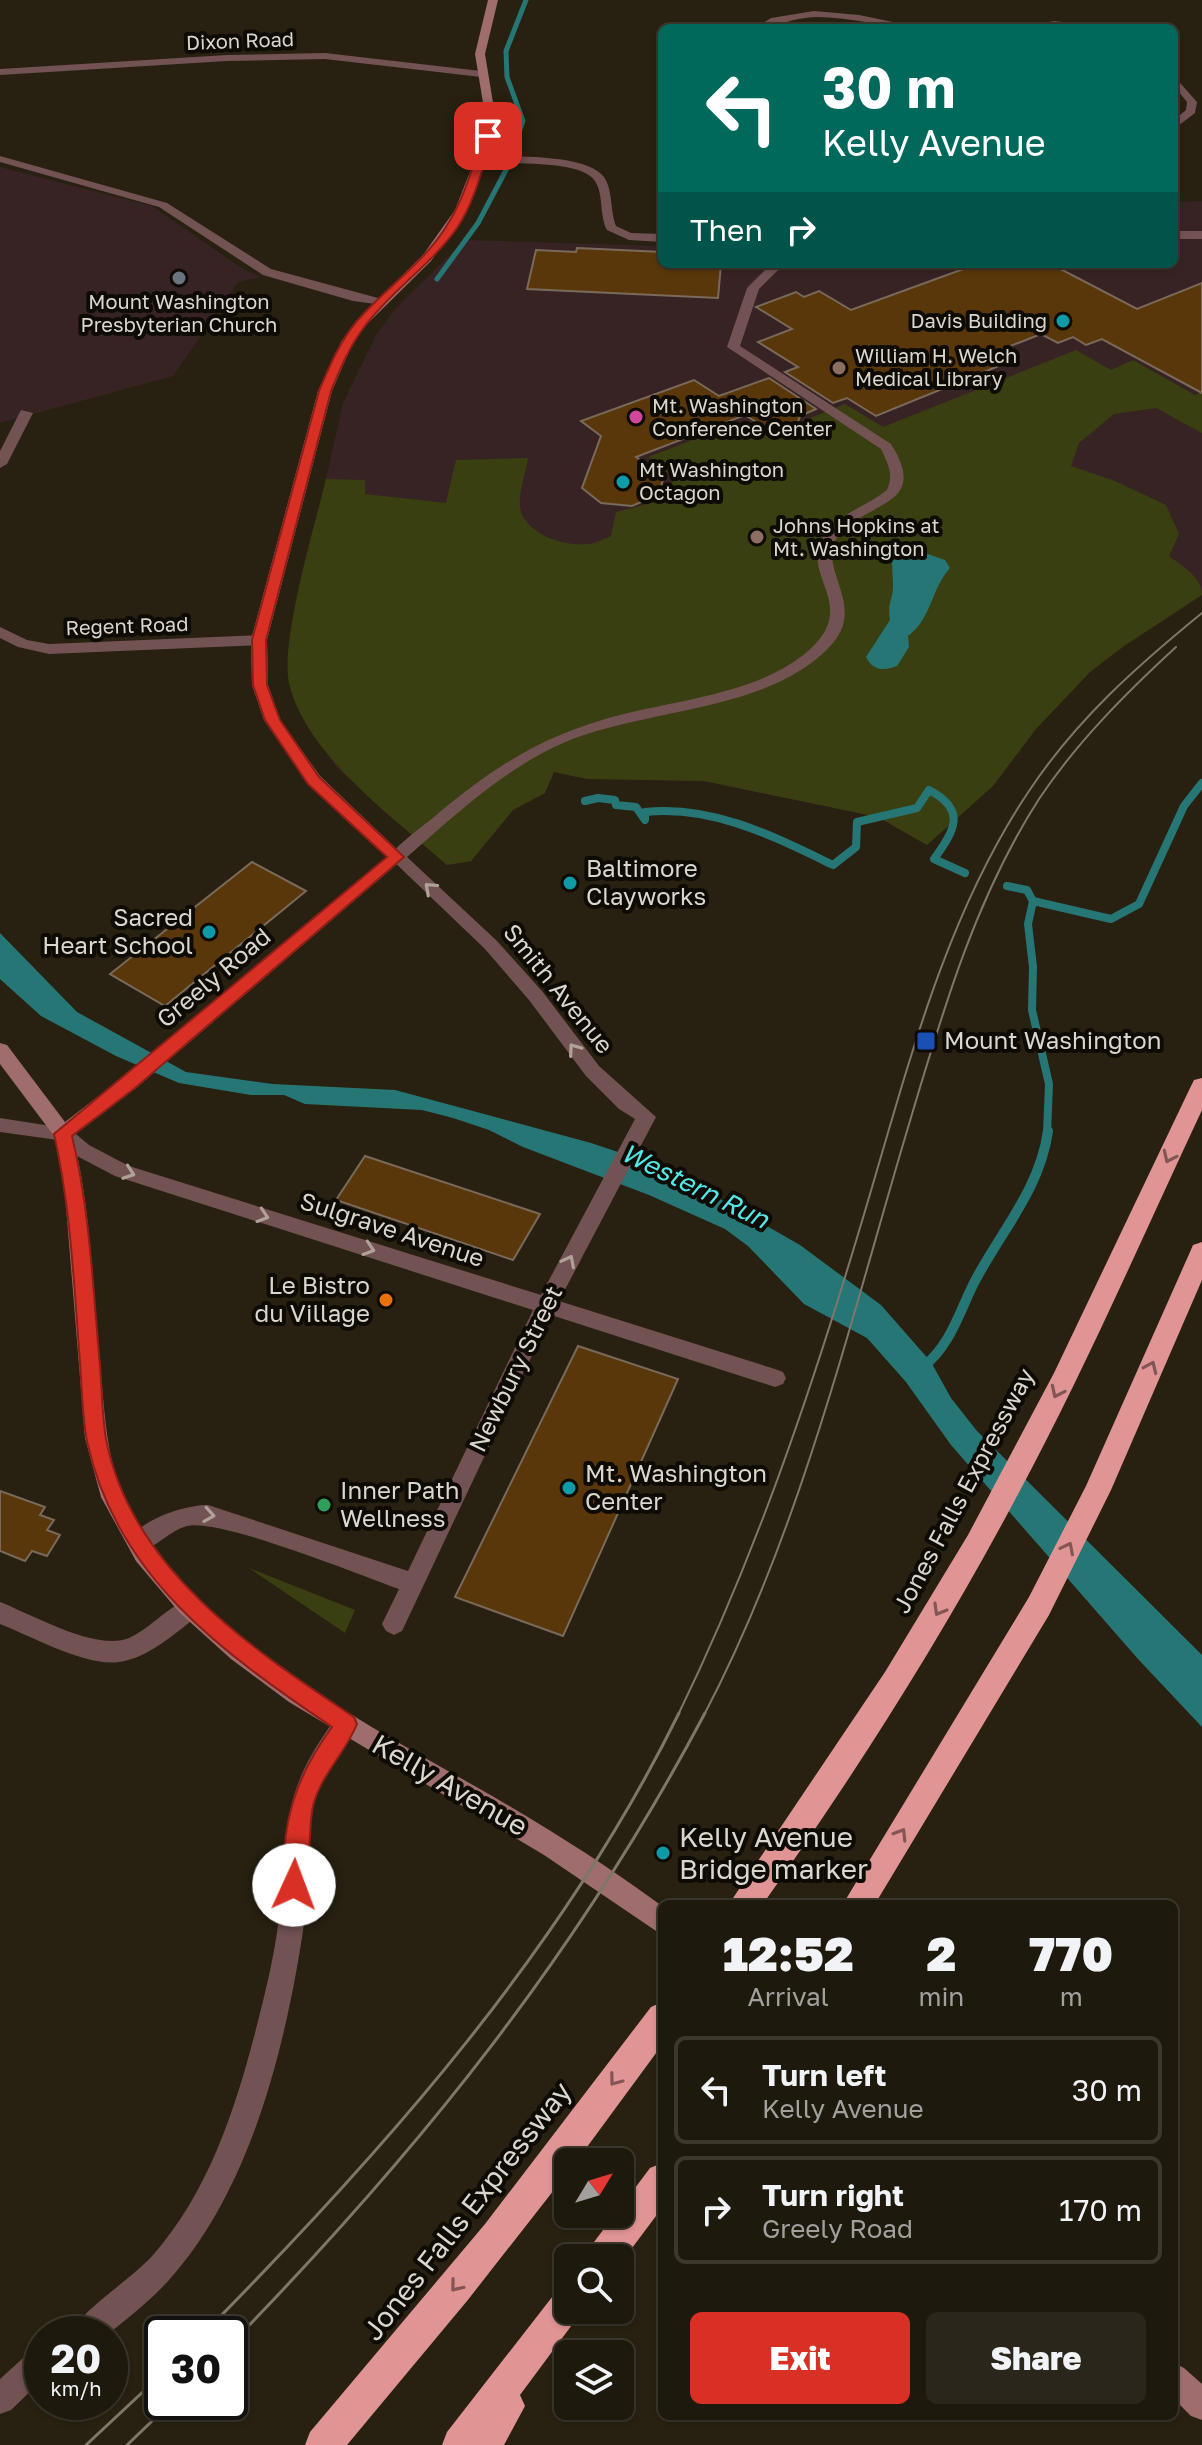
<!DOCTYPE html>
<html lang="en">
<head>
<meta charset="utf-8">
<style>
  :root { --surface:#1e190d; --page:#2b261b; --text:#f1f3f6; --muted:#a1a09d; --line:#3c382e; --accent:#d93025 }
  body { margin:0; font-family:"Golos Text",sans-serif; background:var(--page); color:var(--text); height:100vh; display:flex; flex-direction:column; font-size:30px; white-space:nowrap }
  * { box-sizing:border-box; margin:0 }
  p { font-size:26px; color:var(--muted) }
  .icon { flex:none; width:44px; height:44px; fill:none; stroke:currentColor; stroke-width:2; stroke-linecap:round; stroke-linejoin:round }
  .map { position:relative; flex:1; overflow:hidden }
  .panel { position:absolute; left:658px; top:1900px; width:520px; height:520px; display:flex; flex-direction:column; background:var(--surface); border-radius:12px; box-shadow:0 2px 6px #0004,0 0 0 2px var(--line) }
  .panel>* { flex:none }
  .banner { position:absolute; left:658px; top:24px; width:520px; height:244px; border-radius:12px; box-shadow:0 2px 6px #0004,0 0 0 2px var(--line); background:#00695c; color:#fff; overflow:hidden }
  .needle { width:52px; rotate:52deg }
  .fabs { position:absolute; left:554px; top:2148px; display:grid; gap:16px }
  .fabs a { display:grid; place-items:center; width:80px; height:80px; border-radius:12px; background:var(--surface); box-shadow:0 2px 6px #0004,0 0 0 2px var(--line); font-size:40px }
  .speed { position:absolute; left:24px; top:2316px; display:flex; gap:16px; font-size:40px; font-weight:700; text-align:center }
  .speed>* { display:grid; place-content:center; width:104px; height:104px; border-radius:50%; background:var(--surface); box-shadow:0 2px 6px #0004,0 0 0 2px var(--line); line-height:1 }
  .speed small { font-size:20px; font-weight:400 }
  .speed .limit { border:4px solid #111; border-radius:12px; background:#fff; color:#111 }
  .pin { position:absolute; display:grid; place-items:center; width:68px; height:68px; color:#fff; margin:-34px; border-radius:16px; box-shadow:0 4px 12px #0006 }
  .me { position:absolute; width:88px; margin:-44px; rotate:2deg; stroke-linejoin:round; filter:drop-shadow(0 0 6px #0008) }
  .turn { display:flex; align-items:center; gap:28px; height:168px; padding:0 32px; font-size:36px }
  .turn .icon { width:104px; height:104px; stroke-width:2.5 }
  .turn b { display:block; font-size:56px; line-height:68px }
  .then { display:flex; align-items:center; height:76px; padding:0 32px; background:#0003; gap:16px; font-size:30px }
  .eta { display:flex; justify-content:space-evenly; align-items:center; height:136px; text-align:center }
  .eta b { font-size:48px; font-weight:800; line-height:56px }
  .primary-button { display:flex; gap:16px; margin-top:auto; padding:16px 32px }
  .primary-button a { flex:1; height:92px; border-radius:12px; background:var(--accent); color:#fff; font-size:32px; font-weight:800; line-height:92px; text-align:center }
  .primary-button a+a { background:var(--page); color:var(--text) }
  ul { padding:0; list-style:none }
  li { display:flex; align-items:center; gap:24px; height:108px; margin:0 16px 12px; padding:0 16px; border:4px solid var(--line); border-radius:12px }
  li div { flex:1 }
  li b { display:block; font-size:30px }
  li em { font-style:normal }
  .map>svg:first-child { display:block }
  .education { fill:#372323 }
  .green { fill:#3a3f11 }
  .water { fill:#277676 }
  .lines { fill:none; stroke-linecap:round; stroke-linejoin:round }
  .stream-far2 { stroke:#277676; stroke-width:5 }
  .stream-far1 { stroke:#277676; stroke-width:8 }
  .stream { stroke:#277676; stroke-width:10 }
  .building { fill:#59370a; stroke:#796a5b; stroke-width:2 }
  .street { fill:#725252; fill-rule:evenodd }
  .secondary { fill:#9f6d6d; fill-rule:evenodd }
  .highway { fill:#e19494; fill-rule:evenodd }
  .tram-far1 { stroke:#7d776a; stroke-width:2 }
  .tram { stroke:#7d776a; stroke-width:3 }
  .oneway { stroke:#b1a19b }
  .oneway2 { stroke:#825654 }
  .route { fill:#d93025; stroke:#8d1f18; stroke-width:2 }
  .worship-dot { fill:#6b7280; stroke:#0e0b05; stroke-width:3 }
  .culture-dot { fill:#0f9aa8; stroke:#0e0b05; stroke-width:3 }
  .education-dot { fill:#8d6e63; stroke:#0e0b05; stroke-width:3 }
  .hotel-dot { fill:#d1479c; stroke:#0e0b05; stroke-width:3 }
  .transit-dot { fill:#1a4fb4; stroke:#0e0b05; stroke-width:3 }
  .food-dot { fill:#e8710a; stroke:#0e0b05; stroke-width:3 }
  .leisure-dot { fill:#2e9e5b; stroke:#0e0b05; stroke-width:3 }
  .labels { text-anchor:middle; stroke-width:8; stroke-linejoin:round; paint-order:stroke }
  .far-street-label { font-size:20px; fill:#dbd6cc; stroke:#0e0b05 }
  .far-poi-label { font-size:20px; fill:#dbd6cc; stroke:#0e0b05; text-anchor:start }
  .poi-label { font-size:24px; fill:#dbd6cc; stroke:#0e0b05; text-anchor:start }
  .street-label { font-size:24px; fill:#dbd6cc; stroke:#0e0b05 }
  .water-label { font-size:26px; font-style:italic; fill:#55e8e9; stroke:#0e0b05 }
  .near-street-label { font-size:28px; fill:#dbd6cc; stroke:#0e0b05 }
  .near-poi-label { font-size:28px; fill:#dbd6cc; stroke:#0e0b05; text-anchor:start }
</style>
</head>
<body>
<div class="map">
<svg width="1202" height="2445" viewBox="0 0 1202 2445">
  <rect width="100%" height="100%" fill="#282111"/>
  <path class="education" d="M0,167L152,206L240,267L260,277L238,282L173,376L0,423Z
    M1202,201V595L1124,646L1090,672L1036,729L993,786L927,845L878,817L704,781L587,779L554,772L545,793L513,810L471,861L447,865L337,768L307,724L289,682L290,638L343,403L376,335L397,307L465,240L662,246V264H1174V202Z"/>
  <path class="green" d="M1076,350L1111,370L1133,360L1195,395L1202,392V433L1156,408L1114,414L1079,443L1071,466L1115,481L1166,505L1179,534L1169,556C1182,566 1202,577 1202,595L1124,646L1090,672L1036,729L993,786L927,845L878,817L704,781L587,779L554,772L545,793L513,810L471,861L447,865C394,818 305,754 289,683C280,641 315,525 326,479L365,480V494L446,503L456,460L528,458C526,472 518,494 520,508C525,534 564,547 587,544C595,544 603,539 611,536L616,512L667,499L674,478L648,457L740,422L765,436L845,404L883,427Z
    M249,1568L355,1610L345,1633Z"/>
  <path class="water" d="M904,546L945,560L950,568C931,589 931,620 908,636L909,647L897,666C884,671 873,671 866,657L890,620C887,603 893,600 893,586C893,573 891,563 893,550Z
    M0,933L77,1012L186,1072L273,1084L395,1090L591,1143L666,1168L800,1245L881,1305L931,1362L951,1398L977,1431L1202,1655V1727L1138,1659L951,1445L906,1382L867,1338L804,1304L748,1246L725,1229L649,1195L523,1147L489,1130L453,1118L422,1110L305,1104L284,1095H251L179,1083L116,1056L41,1016L0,979Z"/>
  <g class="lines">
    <path class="stream-far2" d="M437,279L478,223L506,170L523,121L507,77L506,51L526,0"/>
    <path class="stream-far1" d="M585,801L598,798L615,800L616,805L636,807L645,820V812C713,805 773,836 833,865L856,847L857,822L917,808L929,790C967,810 955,830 934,859L965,873
      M1007,886L1027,890L1033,901L1028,924L1033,967L1032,1010L1049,1084L1047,1133
      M1033,901L1111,919L1139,904L1184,806L1202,783"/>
    <path class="stream" d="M923,1367C952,1344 960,1309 976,1279C1003,1229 1040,1188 1048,1131"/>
  </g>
  <path class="building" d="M577,248L662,252V264H721L718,298L527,289L536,250L576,252Z
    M977,264H1051L1137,309L1202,283V393L1102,339L1086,345L1073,337L1058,343L1041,334L985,356L1001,365L876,416L847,398L833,403L785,372L798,367L758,342L792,329L756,307L796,292L804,297L819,291L851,310Z
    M769,378L816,409L800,416L798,422L772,432L745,415L636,457L664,477L658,495L632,506L601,503L582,488L601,436L581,421L694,380L719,396Z
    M252,862L306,891L165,1006L110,974Z
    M365,1156L540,1214L513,1260L336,1200Z
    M578,1346L678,1379L563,1636L455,1597Z
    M0,1491L45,1507L40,1515L54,1520L47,1530L60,1535L47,1556L32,1551L25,1561L0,1551Z"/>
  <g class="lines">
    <path class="street" d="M814,11L859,15L922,28C886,28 852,17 816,17C794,17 776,28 755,28L771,18Z
      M1054,21L1090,25L1095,28H1019Z
      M325,53L481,71L486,74L481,77L325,59L227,61L0,75V69L227,55Z
      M1174,76L1197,102L1195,113L1174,129V120L1186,110L1187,102L1174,86Z
      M0,156L167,203L271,269L389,301L383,305L353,301L263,275L159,207L0,162Z
      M481,156C510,157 585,153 604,177C613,190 610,211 616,226L631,233L662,234V242L629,240L607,230C599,215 604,195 595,181C580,158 502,166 477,161L475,159Z
      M1174,231H1202V239H1174Z
      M771,264H784L759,289L740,346L891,444C930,506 869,500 839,535C814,566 867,603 833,643C772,713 645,707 563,743C504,769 455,815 407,857L497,941L542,991L599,1066L656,1117L559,1301L775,1369L783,1372L786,1378L783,1384L775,1387L551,1315L402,1631L394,1635L386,1631L382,1624L399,1589C360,1575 220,1518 187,1526C169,1531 156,1547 139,1553L131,1550L128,1543C138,1520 184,1505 208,1505L408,1571L533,1310L115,1176L75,1155L58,1140L0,1132V1118L70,1129L89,1145L129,1166L541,1295L635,1119L619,1109L586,1076L529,1000L485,949L389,857C400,842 419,829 434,817C494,766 546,733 624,714C681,700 754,693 802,656C866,606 797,577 824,536C838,514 867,506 887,490C894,474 888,464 881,449L727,347L747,288Z
      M21,410L33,413L7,464L0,468V451Z
      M0,627L27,640L49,644L259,635L267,640L259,645L49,654L18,647L0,638Z
      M191,1598L199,1601L203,1608L199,1615C175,1633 149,1658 119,1662C86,1667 31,1636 0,1624V1602C31,1614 97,1652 129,1638C151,1628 168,1606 191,1598Z
      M346,1713L355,1716L358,1724C346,1752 323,1773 314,1803C303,1842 310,1884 304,1924C287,2040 253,2182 175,2273C156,2296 132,2315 108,2334H70C80,2311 133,2278 153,2255C212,2188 239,2098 260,2013C268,1982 275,1950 279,1918C288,1845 278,1804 322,1738C329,1728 334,1717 346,1713Z
      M42,2345V2380L11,2410L0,2414V2379L32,2350Z"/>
    <path class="secondary" d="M488,0H498L485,54L496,121L487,159L467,210L431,261L364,327L353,342L332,391L267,640L268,685L280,720L320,776L405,857L136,1088L73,1136C91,1211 93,1289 100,1365C104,1403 105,1442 117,1479C160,1621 373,1727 494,1797C552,1831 608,1866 662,1906V1935L544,1855L289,1702L231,1659L179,1612L136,1561L101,1497L85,1438L64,1182L54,1136L0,1064V1043L7,1045L65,1122L122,1078L387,857L308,784L264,720L252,685L251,640L318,391L341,342L356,321L423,255L455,210L475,159L486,121L475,54Z
      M1174,2363L1184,2368L1202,2384V2420L1191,2416L1174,2399Z"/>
    <path class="highway" d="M1202,1078V1110C1141,1240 1084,1372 1016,1498C941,1639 855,1774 763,1904H729L885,1672L968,1535L1054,1373L1191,1086L1194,1080Z
      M1202,1242V1280L1111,1490L1049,1615L875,1904H843L1029,1597L1086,1486L1190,1252L1193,1245Z
      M662,2002V2045L576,2162H568V2172L467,2301L347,2445H305L310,2432L485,2224L651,2007Z
      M662,2163V2208L620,2264V2258H586L591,2246L615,2214H620V2208L650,2168Z
      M568,2287V2310H583L520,2395L525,2406L504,2445H442L447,2432L556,2292Z"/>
    <path class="tram-far1" d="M678,1715C754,1559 809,1398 859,1231C904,1083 941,922 1029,791C1076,720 1137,666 1202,613
      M704,1715C798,1536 847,1334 904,1141C939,1024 972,903 1039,799C1077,742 1126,693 1176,647"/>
    <path class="tram" d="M203,2334C386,2149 563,1949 679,1713
      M230,2345C420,2150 577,1955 705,1713
      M86,2445L162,2374
      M127,2445L172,2402"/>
  </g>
  <defs><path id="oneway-chevron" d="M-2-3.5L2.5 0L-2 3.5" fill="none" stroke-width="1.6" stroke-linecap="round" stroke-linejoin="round" transform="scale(2)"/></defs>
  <g class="oneway">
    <use href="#oneway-chevron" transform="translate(430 888) rotate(-138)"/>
    <use href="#oneway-chevron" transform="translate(574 1049) rotate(-126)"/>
    <use href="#oneway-chevron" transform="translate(129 1173) rotate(19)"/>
    <use href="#oneway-chevron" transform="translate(263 1216) rotate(18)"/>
    <use href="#oneway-chevron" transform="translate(369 1249) rotate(18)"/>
    <use href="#oneway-chevron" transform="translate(569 1261) rotate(-63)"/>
    <use href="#oneway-chevron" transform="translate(209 1515) rotate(9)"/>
  </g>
  <g class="oneway2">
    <use href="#oneway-chevron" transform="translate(1169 1157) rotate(115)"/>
    <use href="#oneway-chevron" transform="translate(1151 1367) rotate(-66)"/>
    <use href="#oneway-chevron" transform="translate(1057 1392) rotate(115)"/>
    <use href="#oneway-chevron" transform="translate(1068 1548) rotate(-63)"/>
    <use href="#oneway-chevron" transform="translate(939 1610) rotate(120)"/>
    <use href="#oneway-chevron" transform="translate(901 1834) rotate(-58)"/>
    <use href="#oneway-chevron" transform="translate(615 2080) rotate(127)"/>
    <use href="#oneway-chevron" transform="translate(456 2286) rotate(129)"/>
  </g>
  <path class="route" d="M488,133L493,136C483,166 475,201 457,228C431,265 392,290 365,326C350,345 340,369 331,391L266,640L267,685L280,720L319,777L404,857L135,1088L72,1136C90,1211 93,1289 100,1366C102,1390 102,1415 106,1439C131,1569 252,1649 354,1717L357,1724C345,1754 321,1774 313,1806C307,1834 313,1868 302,1893L294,1896L286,1893C281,1881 283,1868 284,1856C286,1806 303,1767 332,1727C223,1653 116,1577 87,1441C82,1416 82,1388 80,1362C74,1286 71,1209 54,1134L387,857L308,784L265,720L253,685L252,640L319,391C329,367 340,341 357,321C386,287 426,262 449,222C465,196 473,165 483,136Z"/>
  <circle class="worship-dot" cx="179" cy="278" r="8"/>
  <g class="culture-dot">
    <circle cx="1063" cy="321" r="8"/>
    <circle cx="623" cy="482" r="8"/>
    <circle cx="570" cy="883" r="8"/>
    <circle cx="209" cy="932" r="8"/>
    <circle cx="569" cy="1488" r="8"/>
    <circle cx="663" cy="1853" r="8"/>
  </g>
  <g class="education-dot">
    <circle cx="839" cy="368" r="8"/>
    <circle cx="757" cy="537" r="8"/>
  </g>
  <circle class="hotel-dot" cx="636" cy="417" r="8"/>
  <rect class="transit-dot" x="916" y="1031" width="20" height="20" rx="4"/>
  <circle class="food-dot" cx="386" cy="1300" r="8"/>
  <circle class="leisure-dot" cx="324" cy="1505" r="8"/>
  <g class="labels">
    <g class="far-street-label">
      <text transform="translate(240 41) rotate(-2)" y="7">Dixon Road</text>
      <text transform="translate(127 626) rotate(-2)" y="7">Regent Road</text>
    </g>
    <g class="far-poi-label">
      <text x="179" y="309" text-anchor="middle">Mount Washington<tspan x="179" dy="23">Presbyterian Church</tspan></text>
      <text x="1047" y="328" text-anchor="end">Davis Building</text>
      <text x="855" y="363">William H. Welch<tspan x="855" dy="23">Medical Library</tspan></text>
      <text x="652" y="413">Mt. Washington<tspan x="652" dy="23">Conference Center</tspan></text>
      <text x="639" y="477">Mt Washington<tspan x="639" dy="23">Octagon</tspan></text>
      <text x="773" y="533">Johns Hopkins at<tspan x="773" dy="23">Mt. Washington</tspan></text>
    </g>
    <g class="poi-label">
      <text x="586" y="877">Baltimore<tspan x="586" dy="28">Clayworks</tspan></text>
      <text x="193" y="926" text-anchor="end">Sacred<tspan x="193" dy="28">Heart School</tspan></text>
      <text x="944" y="1049">Mount Washington</text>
      <text x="370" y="1294" text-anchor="end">Le Bistro<tspan x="370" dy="28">du Village</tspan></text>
      <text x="585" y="1482">Mt. Washington<tspan x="585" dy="28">Center</tspan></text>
      <text x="340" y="1499">Inner Path<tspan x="340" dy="28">Wellness</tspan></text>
    </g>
    <g class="street-label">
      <text transform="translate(214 978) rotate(-40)" y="8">Greely Road</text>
      <text transform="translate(558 989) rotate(51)" y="8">Smith Avenue</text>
      <text transform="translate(392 1230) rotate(18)" y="8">Sulgrave Avenue</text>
      <text transform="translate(516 1369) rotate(-64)" y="8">Newbury Street</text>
      <text transform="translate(964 1491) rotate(-62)" y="8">Jones Falls Expressway</text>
    </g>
    <g class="water-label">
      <text transform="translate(695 1186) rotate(26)" y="9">Western Run</text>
    </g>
    <g class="near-street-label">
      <text transform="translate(450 1785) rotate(30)" y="10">Kelly Avenue</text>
      <text transform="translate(467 2211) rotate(-52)" y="10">Jones Falls Expressway</text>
    </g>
    <g class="near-poi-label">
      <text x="679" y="1847">Kelly Avenue<tspan x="679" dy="32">Bridge marker</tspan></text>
    </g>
  </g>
</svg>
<div class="fabs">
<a><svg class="needle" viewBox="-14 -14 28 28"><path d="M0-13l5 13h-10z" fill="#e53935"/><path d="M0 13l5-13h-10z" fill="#a1a09d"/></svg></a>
<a><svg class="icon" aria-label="search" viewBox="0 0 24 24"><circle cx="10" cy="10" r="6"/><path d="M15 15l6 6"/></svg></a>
<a><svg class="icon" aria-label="layers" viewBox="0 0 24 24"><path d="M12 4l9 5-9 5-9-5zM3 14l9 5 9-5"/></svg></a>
</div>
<div class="speed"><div>20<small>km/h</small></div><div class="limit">30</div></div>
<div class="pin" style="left:488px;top:136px;background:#d93025"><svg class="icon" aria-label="arrive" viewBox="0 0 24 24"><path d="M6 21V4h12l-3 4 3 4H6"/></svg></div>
<svg class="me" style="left:294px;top:1885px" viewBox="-20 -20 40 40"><circle r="19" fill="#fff"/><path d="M0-13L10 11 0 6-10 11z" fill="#d93025"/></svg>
<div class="banner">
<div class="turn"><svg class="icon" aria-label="left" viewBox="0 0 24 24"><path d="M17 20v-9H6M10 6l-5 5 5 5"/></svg><div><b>30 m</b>Kelly Avenue</div></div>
<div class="then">Then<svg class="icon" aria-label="right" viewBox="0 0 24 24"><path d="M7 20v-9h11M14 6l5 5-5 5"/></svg></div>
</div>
<section class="panel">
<div class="eta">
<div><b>12:52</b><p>Arrival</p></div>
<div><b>2</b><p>min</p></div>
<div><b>770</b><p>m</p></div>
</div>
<ul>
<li><svg class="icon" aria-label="left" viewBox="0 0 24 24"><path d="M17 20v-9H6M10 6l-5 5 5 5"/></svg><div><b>Turn left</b><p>Kelly Avenue</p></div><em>30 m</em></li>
<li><svg class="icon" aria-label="right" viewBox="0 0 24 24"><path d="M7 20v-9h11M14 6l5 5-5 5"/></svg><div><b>Turn right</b><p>Greely Road</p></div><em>170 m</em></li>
</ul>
<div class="primary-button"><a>Exit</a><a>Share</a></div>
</section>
</div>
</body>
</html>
